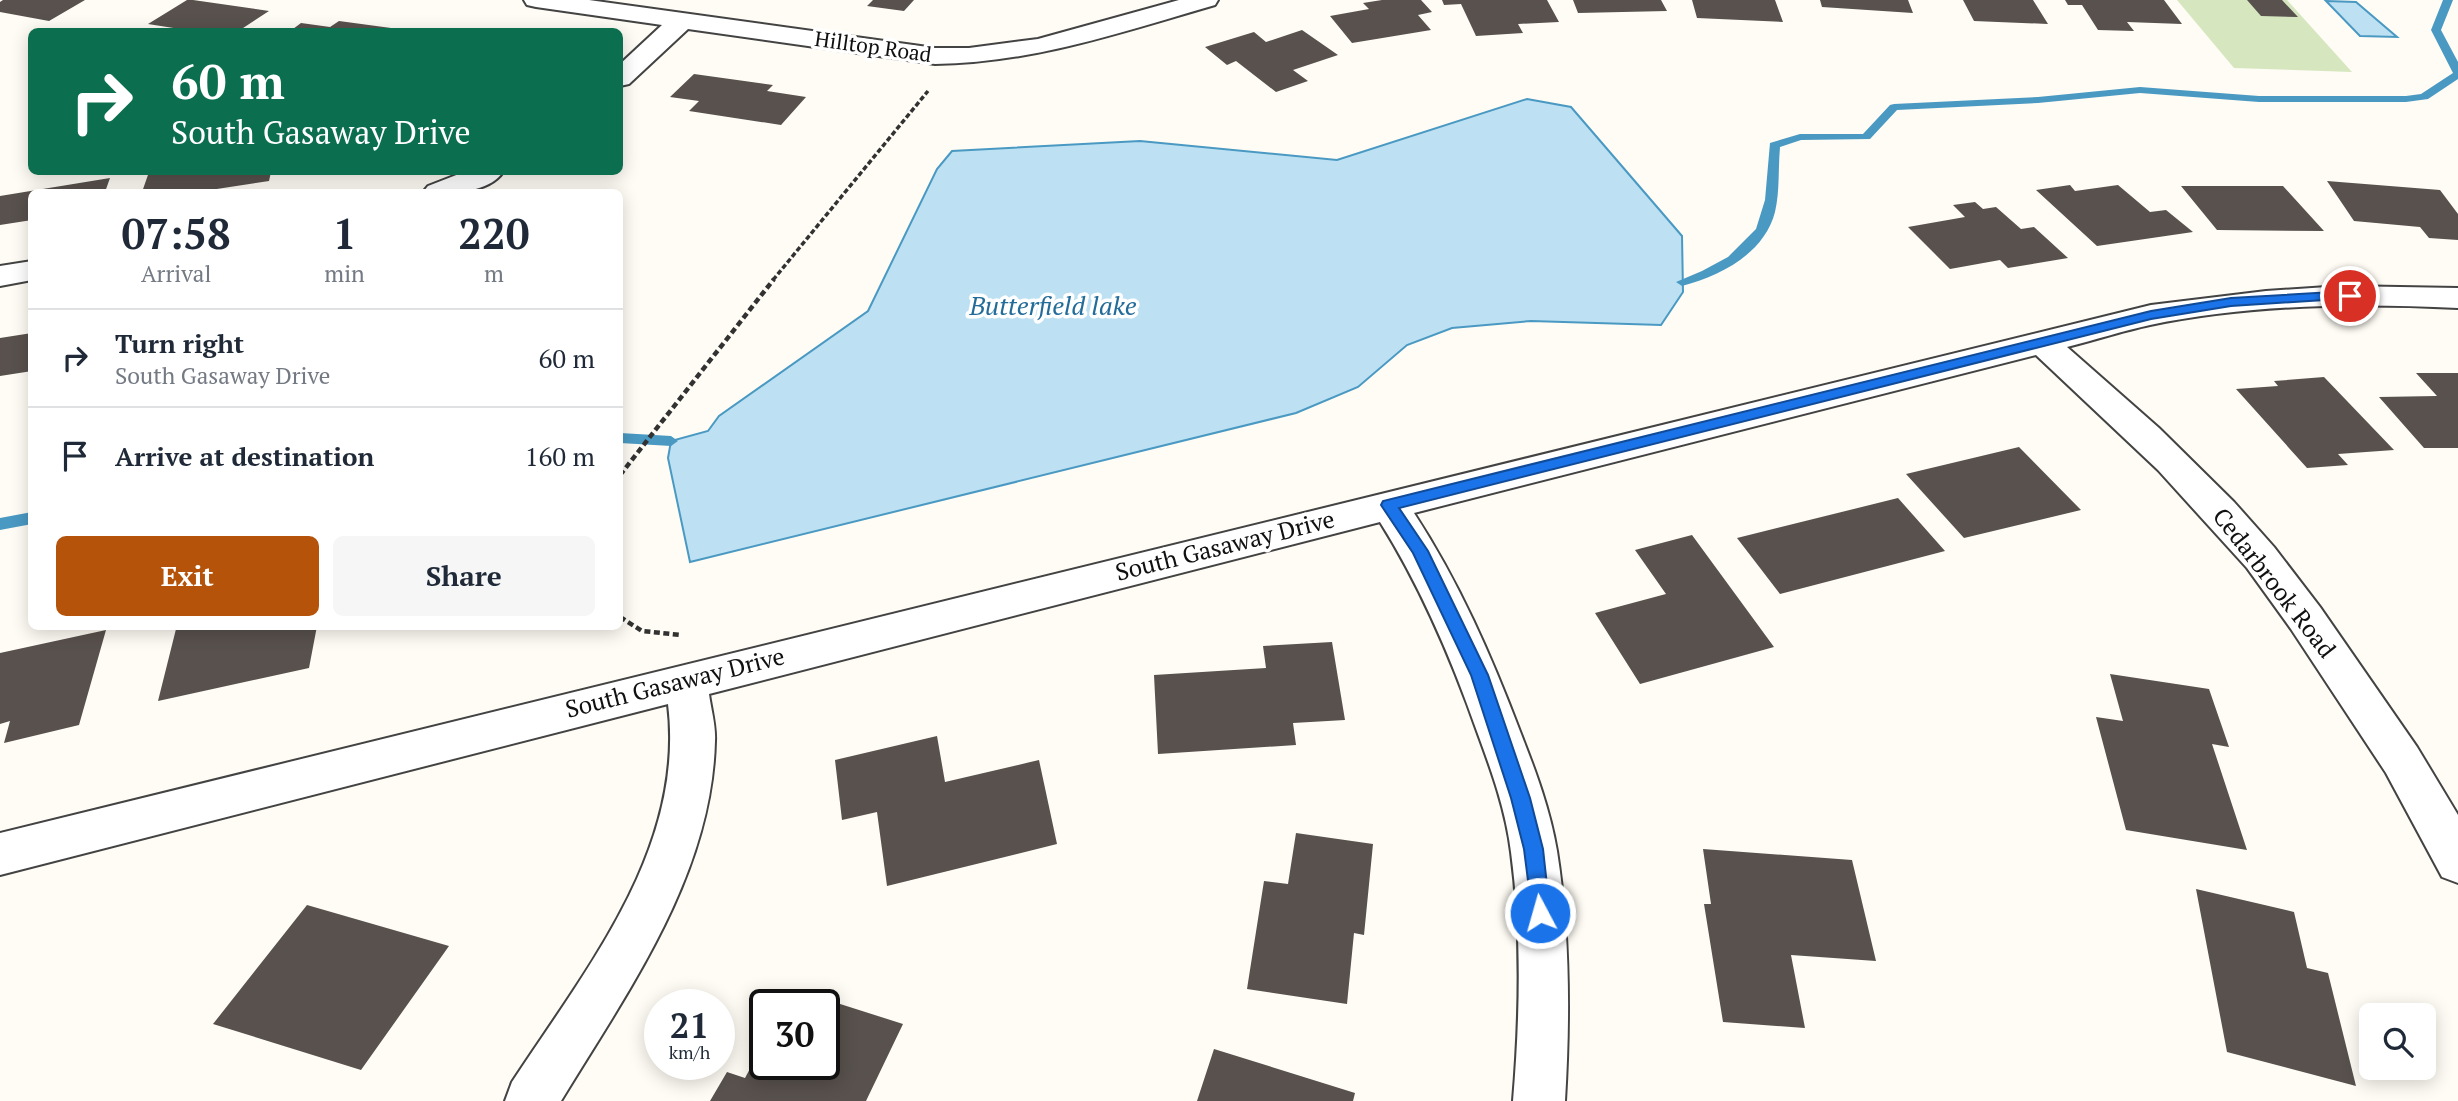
<!DOCTYPE html>
<html lang="en">
<head>
<meta charset="utf-8">
<style>
  :root { --surface:#fff; --page:#f6f6f7; --text:#1f2937; --muted:#747a83; --line:#e0e1e3; --accent:#b45309 }
  body { margin:0; font-family:"PT Serif",serif; background:var(--page); color:var(--text); height:100vh; display:flex; flex-direction:column; font-size:26px; white-space:nowrap }
  * { box-sizing:border-box; margin:0 }
  p { font-size:23px; color:var(--muted) }
  .icon { flex:none; width:38px; height:38px; fill:none; stroke:currentColor; stroke-width:2; stroke-linecap:round; stroke-linejoin:round }
  .map { position:relative; flex:1; overflow:hidden }
  .side { position:absolute; left:28px; top:189px; width:595px; height:441px; display:flex; flex-direction:column; background:var(--surface); border-radius:10px; box-shadow:0 4px 18px #0003 }
  .side>* { flex:none }
  .guide { position:absolute; left:28px; top:28px; width:595px; height:147px; border-radius:10px; box-shadow:0 4px 18px #0003; background:#0b6e4f; color:#fff; overflow:hidden }
  .controls { position:absolute; left:2359px; top:1003px; display:grid; gap:14px }
  .controls a { display:grid; place-items:center; width:77px; height:77px; border-radius:10px; background:var(--surface); box-shadow:0 4px 18px #0003; font-size:35px }
  .speed { position:absolute; left:644px; top:989px; display:flex; gap:14px; font-size:35px; font-weight:700; text-align:center }
  .speed>* { display:grid; place-content:center; width:91px; height:91px; border-radius:50%; background:var(--surface); box-shadow:0 4px 18px #0003; line-height:1 }
  .speed small { font-size:18px; font-weight:400 }
  .speed .limit { border:4px solid #111; border-radius:10px; background:#fff; color:#111 }
  .pin { position:absolute; display:grid; place-items:center; width:60px; height:60px; color:#fff; margin:-30px; border:4px solid #fff; border-radius:50%; box-shadow:0 2px 7px #0007 }
  .me { position:absolute; width:77px; margin:-38px; rotate:354deg; stroke-linejoin:round; filter:drop-shadow(0 0 5px #0008) }
  .turn { display:flex; align-items:center; gap:24px; height:147px; padding:0 28px; font-size:32px }
  .turn .icon { width:91px; height:91px; stroke-width:2.5 }
  .turn b { display:block; font-size:49px; line-height:60px }
  .eta { display:flex; justify-content:space-evenly; align-items:center; height:119px; text-align:center }
  .eta b { font-size:42px; font-weight:700; line-height:49px }
  .cta { display:flex; gap:14px; margin-top:auto; padding:14px 28px }
  .cta a { flex:1; height:80px; border-radius:10px; background:var(--accent); color:#fff; font-size:28px; font-weight:700; line-height:80px; text-align:center }
  .cta a+a { background:var(--page); color:var(--text) }
  ul { padding:0; list-style:none }
  li { display:flex; align-items:center; gap:21px; height:98px; padding:0 28px; border-top:2px solid var(--line) }
  li div { flex:1 }
  li b { display:block; font-size:26px }
  li em { font-style:normal }
  .map>svg:first-child { display:block }
  .green { fill:#d6e7c0 }
  .water { fill:#bde1f2; stroke:#4a99c3; stroke-width:2 }
  .lines { fill:none; stroke-linecap:round; stroke-linejoin:round }
  .stream { fill:#4a99c3; fill-rule:evenodd }
  .building { fill:#58514d }
  .minor-casing { stroke:#434343; stroke-width:4 }
  .path-far1 { stroke:#323232; stroke-width:3.5; stroke-dasharray:5 2.5; stroke-linecap:butt }
  .path { stroke:#323232; stroke-width:4.5; stroke-dasharray:6 3.5; stroke-linecap:butt }
  .minor { fill:#fff; fill-rule:evenodd }
  .route { fill:#1a73e8; stroke:#114b97; stroke-width:2 }
  .labels { text-anchor:middle; stroke-width:7; stroke-linejoin:round; paint-order:stroke }
  .far-street-label { font-size:21px; fill:#101010; stroke:#fff }
  .street-label { font-size:24px; fill:#101010; stroke:#fff }
  .water-label { font-size:26px; font-style:italic; fill:#236c99; stroke:#fff }
</style>
</head>
<body>
<div class="map">
<svg width="2458" height="1101" viewBox="0 0 2458 1101">
  <rect width="100%" height="100%" fill="#fefcf4"/>
  <path class="green" d="M2177,0H2287L2352,72L2234,68Z"/>
  <path class="water" d="M2326,1L2356,2L2397,37L2360,36Z
    M1527,99L1571,107L1682,236L1683,292L1661,325L1531,321L1452,328L1407,345L1358,387L1296,413L690,562L668,458L671,441L708,431L719,416L868,311L937,169L952,151L1140,141L1337,160Z"/>
  <g class="lines">
    <path class="stream" d="M2443,0H2453L2441,30L2458,62V79L2428,99L2406,102H2259L2140,93L2038,103L1897,110L1870,139L1801,140L1780,147C1778,168 1780,191 1775,212C1764,254 1720,276 1682,286L1676,282L1702,271L1728,257L1756,229L1765,200L1770,143L1800,134H1863L1890,105L1894,104L2038,97L2140,87L2259,96H2406L2421,94L2453,73L2431,30Z
      M620,433L671,436L678,441L671,446L620,443Z
      M32,512V524L0,530V518Z"/>
  </g>
  <path class="building" d="M3,0H85L49,21L0,12V2Z
    M187,0H193L269,11L237,32H199L148,24Z
    M873,0H914L904,11L867,6Z
    M1382,0H1421L1432,12L1418,15L1431,30L1352,43L1330,16L1369,9L1363,3Z
    M1442,0H1547L1559,22L1518,24L1523,33L1476,36L1461,4L1444,5Z
    M1573,0H1661L1667,11L1578,13Z
    M1692,0H1775L1783,22L1697,18Z
    M1820,0H1908L1913,13L1822,7Z
    M1963,0H2033L2048,24L1974,21Z
    M2065,0H2164L2182,24L2127,22L2134,31L2098,30L2082,5H2068Z
    M2247,0H2282L2298,17L2261,16Z
    M339,21L391,28L386,32H289L301,23L330,27Z
    M1302,30L1338,55L1293,70L1308,81L1276,92L1236,61L1227,65L1205,47L1254,32L1266,42Z
    M694,74L773,85L767,91L806,97L781,125L689,111L699,101L670,97Z
    M149,172H271L269,181L197,192H142Z
    M110,178L105,192H32V220L0,225V196Z
    M2327,181L2440,190L2458,214V240L2429,238L2420,227L2354,221Z
    M2070,185L2075,191L2118,185L2150,212L2166,210L2193,232L2097,246L2036,190Z
    M2181,186H2283L2324,231L2217,230Z
    M1975,202L1983,209L1996,207L2021,229L2034,227L2068,258L2008,268L2000,260L1950,269L1908,227L1965,217L1953,205Z
    M32,333V371L0,376V338Z
    M2416,373H2458V448H2424L2379,397L2437,396Z
    M2324,377L2394,450L2338,454L2348,465L2307,468L2236,389L2278,386L2274,381Z
    M2019,447L2081,510L1964,538L1906,474Z
    M1898,498L1945,551L1780,594L1737,538Z
    M1692,535L1774,647L1640,684L1595,613L1666,594L1635,550Z
    M189,626H317L309,668L158,701L176,629Z
    M106,630L79,725L4,743L10,721L0,724V653Z
    M1332,642L1345,720L1293,723L1296,745L1158,754L1154,675L1266,668L1263,646Z
    M2110,674L2209,689L2229,747L2212,744L2247,850L2126,830L2096,717L2123,721Z
    M937,736L945,782L1039,760L1057,844L887,886L877,812L842,820L835,760Z
    M1296,833L1373,844L1364,935L1354,933L1347,1004L1247,989L1264,881L1288,884Z
    M1703,849L1852,860L1876,961L1791,955L1805,1028L1723,1022L1704,904H1711Z
    M2196,889L2294,912L2307,968L2328,973L2356,1086L2227,1052Z
    M307,905L449,946L361,1070L213,1024Z
    M793,989L903,1024L866,1101H710L727,1072L745,1078L765,1041V1064H824V1004H785Z
    M1214,1049L1355,1093L1353,1101H1197Z"/>
  <g class="lines">
    <defs>
      <path id="minor" d="M524,0H589L935,48H969L1038,39L1179,0H1218L1215,5C1122,32 1032,63 935,64L688,29L629,84L620,86V64L662,25L536,7L527,5Z
        M464,172H503C488,194 447,194 423,192L428,186Z
        M32,261V280L0,286V266Z
        M2342,286L2458,288V308C2357,303 2250,304 2150,325C2122,331 2095,340 2067,347L2159,428L2234,502L2274,547L2320,607L2417,747L2458,815V883L2442,877L2386,773L2291,629L2247,568L2158,470L2036,355L1414,513C1459,582 1492,657 1521,734C1536,772 1550,810 1557,851C1570,933 1570,1018 1565,1101H1513C1520,1018 1522,934 1511,852C1506,811 1492,772 1478,734C1452,660 1422,589 1380,522L709,694C711,709 716,726 715,741C712,875 628,991 561,1101H505L512,1082C586,969 686,848 668,704L0,875V833L2151,305L2266,291Z"/>
    </defs>
    <use href="#minor" class="minor-casing"/>
    <path class="path-far1" d="M773,280L928,91"/>
    <path class="path" d="M620,475L774,279
      M620,617L642,631L681,635"/>
    <use href="#minor" class="minor"/>
  </g>
  <path class="route" d="M2350,291L2355,293V298L2231,306L2151,319L1399,508L1428,551L1488,675L1530,798L1543,849L1550,913L1547,920L1540,922L1533,920L1524,849L1511,798L1471,675L1413,553L1381,505L1383,501L2151,311L2231,298Z"/>
  <g class="labels">
    <g class="far-street-label">
      <text transform="translate(873 47) rotate(8)" y="7">Hilltop Road</text>
    </g>
    <g class="street-label">
      <text transform="translate(1225 546) rotate(-14)" y="8">South Gasaway Drive</text>
      <text transform="translate(2274 583) rotate(52)" y="8">Cedarbrook Road</text>
      <text transform="translate(675 683) rotate(-14)" y="8">South Gasaway Drive</text>
    </g>
    <g class="water-label">
      <text x="1053" y="315">Butterfield lake</text>
    </g>
  </g>
</svg>
<div class="controls">
<a><svg class="icon" aria-label="search" viewBox="0 0 24 24"><circle cx="10" cy="10" r="6"/><path d="M15 15l6 6"/></svg></a>
</div>
<div class="speed"><div>21<small>km/h</small></div><div class="limit">30</div></div>
<div class="pin" style="left:2350px;top:296px;background:#d93025"><svg class="icon" aria-label="arrive" viewBox="0 0 24 24"><path d="M6 21V4h12l-3 4 3 4H6"/></svg></div>
<svg class="me" style="left:1540px;top:913px" viewBox="-20 -20 40 40"><circle r="17" fill="#1a73e8" stroke="#fff" stroke-width="3"/><path d="M0-11L8 9 0 5-8 9z" fill="#fff"/></svg>
<div class="guide">
<div class="turn"><svg class="icon" aria-label="right" viewBox="0 0 24 24"><path d="M7 20v-9h11M14 6l5 5-5 5"/></svg><div><b>60 m</b>South Gasaway Drive</div></div>
</div>
<section class="side">
<div class="eta">
<div><b>07:58</b><p>Arrival</p></div>
<div><b>1</b><p>min</p></div>
<div><b>220</b><p>m</p></div>
</div>
<ul>
<li><svg class="icon" aria-label="right" viewBox="0 0 24 24"><path d="M7 20v-9h11M14 6l5 5-5 5"/></svg><div><b>Turn right</b><p>South Gasaway Drive</p></div><em>60 m</em></li>
<li><svg class="icon" aria-label="arrive" viewBox="0 0 24 24"><path d="M6 21V4h12l-3 4 3 4H6"/></svg><div><b>Arrive at destination</b></div><em>160 m</em></li>
</ul>
<div class="cta"><a>Exit</a><a>Share</a></div>
</section>
</div>
</body>
</html>
